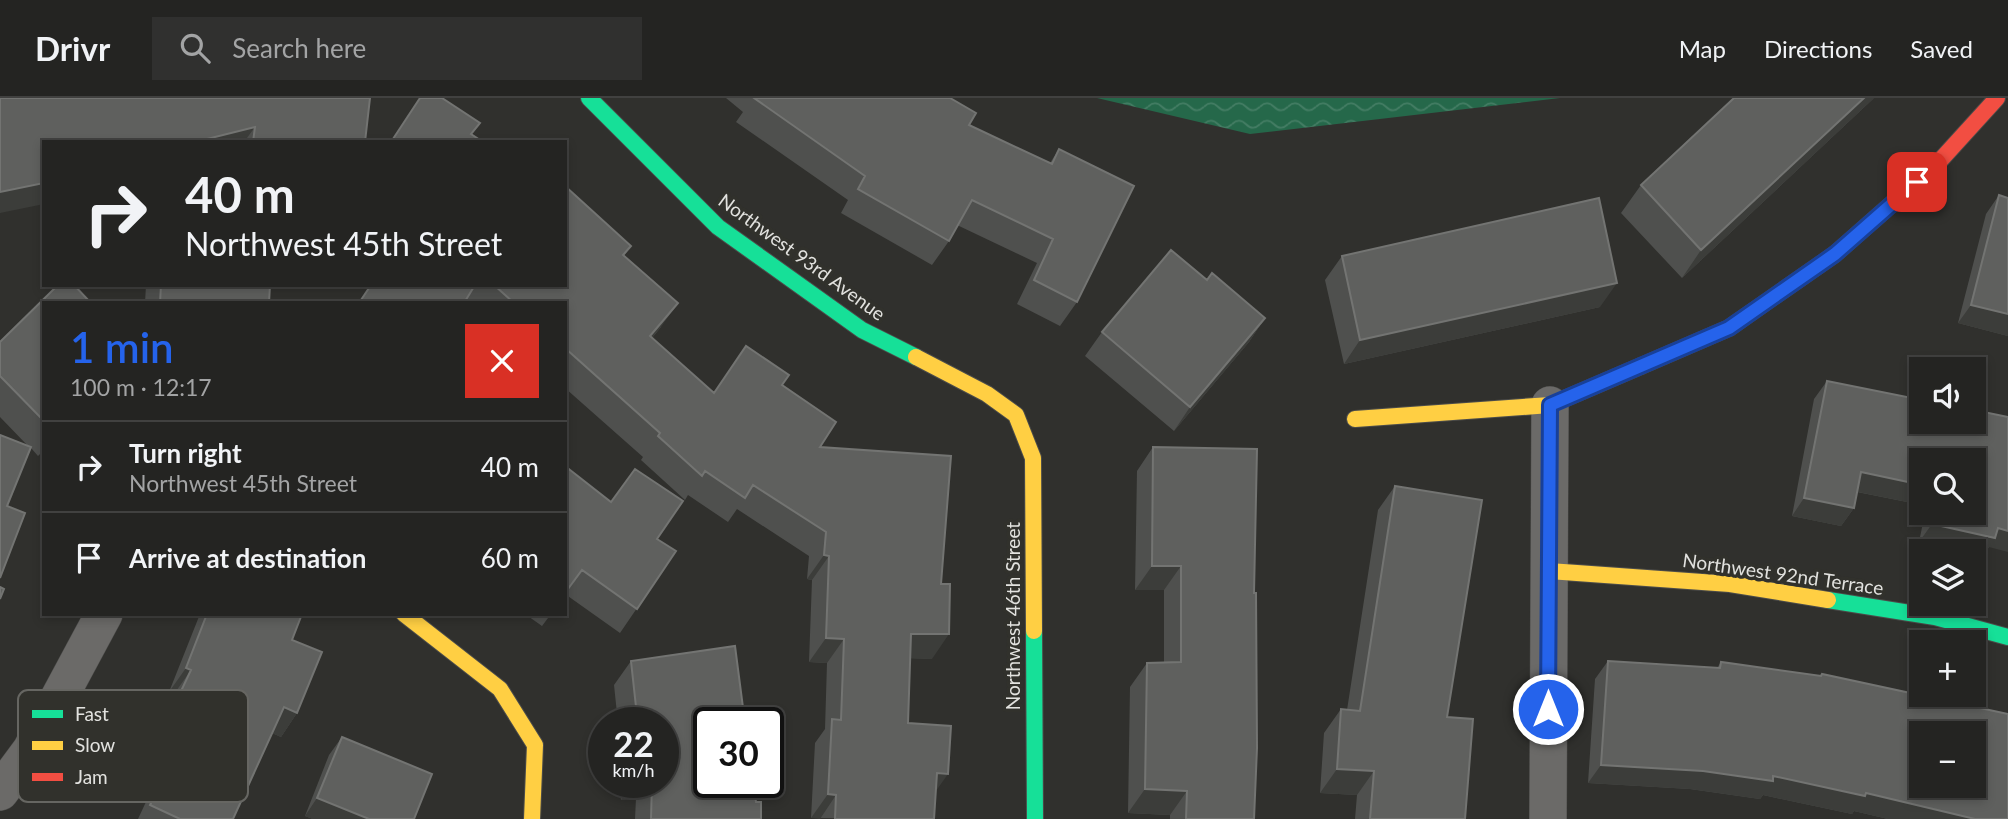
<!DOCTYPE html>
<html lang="en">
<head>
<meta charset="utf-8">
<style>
  :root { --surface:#242422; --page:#30302f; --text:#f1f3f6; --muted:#a3a4a5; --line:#414140; --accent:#2563eb }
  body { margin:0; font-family:Lato,sans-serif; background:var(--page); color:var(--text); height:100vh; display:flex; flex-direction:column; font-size:26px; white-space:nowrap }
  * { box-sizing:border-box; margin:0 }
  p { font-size:23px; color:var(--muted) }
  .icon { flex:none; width:38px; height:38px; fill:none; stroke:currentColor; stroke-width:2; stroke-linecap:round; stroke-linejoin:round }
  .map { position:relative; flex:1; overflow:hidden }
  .side { position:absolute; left:42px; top:203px; width:525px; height:315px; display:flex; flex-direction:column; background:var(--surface); border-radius:0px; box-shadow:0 4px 10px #0003,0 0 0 2px var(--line) }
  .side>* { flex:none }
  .top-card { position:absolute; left:42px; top:42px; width:525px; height:147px; border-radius:0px; box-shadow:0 4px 10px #0003,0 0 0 2px var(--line); background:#242422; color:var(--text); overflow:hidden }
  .fabs { position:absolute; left:1909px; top:259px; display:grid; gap:14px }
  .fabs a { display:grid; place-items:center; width:77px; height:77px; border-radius:0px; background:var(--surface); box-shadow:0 4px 10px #0003,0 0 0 2px var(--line); font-size:35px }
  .speed { position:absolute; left:588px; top:609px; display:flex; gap:14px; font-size:35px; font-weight:700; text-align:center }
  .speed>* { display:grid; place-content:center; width:91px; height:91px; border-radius:50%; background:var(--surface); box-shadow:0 4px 10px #0003,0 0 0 2px var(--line); line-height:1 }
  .speed small { font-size:18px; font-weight:400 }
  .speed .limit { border:4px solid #111; border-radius:10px; background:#fff; color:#111 }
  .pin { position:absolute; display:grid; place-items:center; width:60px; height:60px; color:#fff; margin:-30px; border-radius:14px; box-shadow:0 4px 10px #0006 }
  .me { position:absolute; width:77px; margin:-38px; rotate:0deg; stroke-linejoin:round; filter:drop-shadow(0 0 5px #0008) }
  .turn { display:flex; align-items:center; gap:24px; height:147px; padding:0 28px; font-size:32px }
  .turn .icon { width:91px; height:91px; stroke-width:2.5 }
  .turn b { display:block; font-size:49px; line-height:60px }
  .round { display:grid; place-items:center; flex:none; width:74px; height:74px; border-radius:0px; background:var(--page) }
  .headline { display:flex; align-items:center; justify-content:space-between; height:119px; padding:0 28px }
  h1 { font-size:42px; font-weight:600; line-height:52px; color:var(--accent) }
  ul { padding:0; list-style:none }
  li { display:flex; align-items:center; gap:21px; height:91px; padding:0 28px; border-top:2px solid var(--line) }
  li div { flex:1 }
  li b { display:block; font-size:26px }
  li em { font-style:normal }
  header { display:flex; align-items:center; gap:42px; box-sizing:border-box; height:98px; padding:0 35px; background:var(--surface); border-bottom:2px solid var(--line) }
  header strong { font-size:33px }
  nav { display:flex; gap:38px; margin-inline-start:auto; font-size:24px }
  .search { width:490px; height:63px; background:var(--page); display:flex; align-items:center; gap:18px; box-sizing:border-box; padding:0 24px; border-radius:0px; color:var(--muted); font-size:26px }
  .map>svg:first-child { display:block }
  .water { fill:url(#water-waves) }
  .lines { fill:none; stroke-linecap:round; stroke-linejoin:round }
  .street-casing { stroke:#4c4c4a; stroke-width:38 }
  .fast-casing { stroke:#4c4c4a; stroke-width:18 }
  .slow-casing { stroke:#4c4c4a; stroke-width:18 }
  .jam-casing { stroke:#4c4c4a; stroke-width:18 }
  .street { stroke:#6b6a68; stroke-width:37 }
  .fast { stroke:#16e098; stroke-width:16 }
  .slow { stroke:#ffcf43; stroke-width:16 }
  .jam { stroke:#f24e42; stroke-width:16 }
  .wall { fill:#4f504e }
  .shaded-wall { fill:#3c3d3a }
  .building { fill:#5f605e; stroke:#737472; stroke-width:2; fill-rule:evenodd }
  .route-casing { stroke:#184099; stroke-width:18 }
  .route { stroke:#2563eb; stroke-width:12 }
  .labels { text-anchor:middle; stroke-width:7; stroke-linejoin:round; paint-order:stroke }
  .street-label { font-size:19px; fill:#e2e2df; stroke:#31312c }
  .key { fill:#31312c; stroke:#666662; stroke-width:2 }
  .key-label { font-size:19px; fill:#e2e2df }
</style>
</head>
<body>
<header>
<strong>Drivr</strong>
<div class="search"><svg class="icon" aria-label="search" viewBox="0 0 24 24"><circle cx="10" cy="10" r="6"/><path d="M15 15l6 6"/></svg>Search here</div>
<nav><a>Map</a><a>Directions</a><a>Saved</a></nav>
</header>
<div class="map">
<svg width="2008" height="721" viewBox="0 0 2008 721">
  <defs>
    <pattern id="water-waves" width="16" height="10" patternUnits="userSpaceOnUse" patternTransform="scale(1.75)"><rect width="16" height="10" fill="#25684a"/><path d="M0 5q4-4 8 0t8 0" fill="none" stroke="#447d64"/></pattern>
  </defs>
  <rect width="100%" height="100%" fill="#30302d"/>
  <path class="water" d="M1097,0H1560L1250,36Z"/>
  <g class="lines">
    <defs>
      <path id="street" d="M0,694L31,652L104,516
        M1548,721L1550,307"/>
      <path id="fast" d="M589,0L718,129L862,232L916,259
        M1828,502L1935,519L2008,539
        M1034,533L1035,721"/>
      <path id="slow" d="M916,259L987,296L1016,317L1033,360L1034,533
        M1355,321L1550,307L1641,268
        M1549,473L1730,486L1828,502
        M404,516L500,591L535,647L532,721"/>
      <path id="jam" d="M1641,268L1729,230L1835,156L1937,66L1997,0"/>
    </defs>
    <use href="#street" class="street-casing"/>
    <use href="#fast" class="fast-casing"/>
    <use href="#slow" class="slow-casing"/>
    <use href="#jam" class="jam-casing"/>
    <use href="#street" class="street"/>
    <use href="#fast" class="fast"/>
    <use href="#slow" class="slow"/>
    <use href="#jam" class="jam"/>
  </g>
  <path class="wall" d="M0,0H370L365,44H44L0,115Z
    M726,0H950L969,27L1050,65L1059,51L1077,204L1060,228L1017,206L1037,165L957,127L949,143L932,167L841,115L848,102L736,24L743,14Z
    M1874,0L1682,180L1621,115L1641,87Z
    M1999,97L2008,100V238L1958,225L1986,116Z
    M631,148L624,158L661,229L652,240L714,295L746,248L782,287L820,349L932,561L910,560L908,625L936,694L934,721L811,720L815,645L825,631L827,565L809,564L812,482L807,481L809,458L737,411L728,424L688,397L685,402L641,362L643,359L565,290V205H470L466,201L370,187H565Z
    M1342,158L1600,209L1344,266L1325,182Z
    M146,187H270L269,205H145Z
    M44,205V352L38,358L31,350L7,408L0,337L28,348L0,319V244Z
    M1265,220L1249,244L1174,333L1085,258L1102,234Z
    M1827,283L2008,319L1989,449L1983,458L1919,444L1925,415H1974L1922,362V407L1857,394L1854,410L1841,428L1792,418L1814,301Z
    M1153,349L1254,495V721H1170V717L1128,715L1130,589L1147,565H1164V492H1135L1137,373Z
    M565,368L657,441L676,453L620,535L565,496Z
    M1395,388L1447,619L1465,721H1355L1357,697L1320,695L1324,635L1341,611L1347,612L1378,412Z
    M200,516H302L292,542L297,615L281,639L272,635L233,721H138L166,661L147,653L174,596L169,594Z
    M525,516H551L542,528Z
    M631,563L756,704L761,721H635L636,700L621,702L619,684H663V625H618L614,587Z
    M1608,563L1717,570L1721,564L1820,578L1822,576L2008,721H1888L1854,713L1852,716L1763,697L1760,701L1690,691L1588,685L1595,581Z
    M342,639L414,721H313L305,718L329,657Z"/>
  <path class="shaded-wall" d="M1864,0H1874L1682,180L1701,152Z
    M255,29L244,44H195Z
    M44,85V106L0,115V94Z
    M1617,185L1600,209L1344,266L1360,242Z
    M678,205L661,229L633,262L650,238Z
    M1971,207L2008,216V238L1958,225Z
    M1265,220L1249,244L1174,333L1190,309Z
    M1861,374L1922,387V407L1848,392Z
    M1804,400L1854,410L1841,428L1792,418Z
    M1932,426L1998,430L2008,433V454L1989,449L1983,458L1974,456V453H1960L1919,444Z
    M824,457L829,458L812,482L807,481Z
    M1152,468H1181L1164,492H1135Z
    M911,536H949L932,561L894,560Z
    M826,540L844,541L827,565L809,564Z
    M186,570L191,572L174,596L169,594Z
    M284,609L297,615L281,639L267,633Z
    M1601,667L1703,673L1773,678L1866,695L1975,721H1888L1854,713L1852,716L1763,697L1760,701L1690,691L1588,685Z
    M1337,671L1374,673L1357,697L1320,695Z
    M937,675L948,676L931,700Z
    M634,684H647L636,700L621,702Z
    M1145,691L1187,693L1170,717L1128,715Z
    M828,696L836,697L820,721L811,720Z
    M317,700L369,721H313L305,718Z"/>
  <path class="building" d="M0,0H370L365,44H253L255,29L195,44H44V85L0,94Z
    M420,0H442L480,25L471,36L483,44H391Z
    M754,0H950L976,15L969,27L1052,66L1059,51L1134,88L1077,204L1034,182L1053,141L972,102L949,143L858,91L865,78Z
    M1734,0H1864L1701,152L1641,87Z
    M565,88L631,148L623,157L678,205L650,238L714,295L746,248L789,277L782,287L836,324L820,349L951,358L941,486H950L949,536H911L908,625L951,628L948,676L937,675L934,721H835L836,697L828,696L832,621L841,622L844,541L826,540L829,458L824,457L826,434L753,387L745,400L705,373L702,378L658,338L660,335L565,250V205H514L494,187H565Z
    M1999,97L2008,100V216L1971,207Z
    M1599,100L1617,185L1360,242L1342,158Z
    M1171,152L1207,182L1212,175L1265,220L1190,309L1102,234Z
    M58,187H74L91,205H44V323L0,278V244Z
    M161,187H270L269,205H160Z
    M371,187H475L464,205H359Z
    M1827,283L1922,302V324H1974V312L2008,319V433L1998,430L1995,440L1932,426L1934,415H1974V362H1922V387L1861,374L1854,410L1804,400Z
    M0,337L31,349L7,408L25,415L0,480Z
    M1153,349L1257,351L1254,495H1256L1257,650L1254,721H1186L1187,693L1145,691L1147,565L1181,564V468H1152Z
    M565,368L611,404L635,371L683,403L657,441L676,453L637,511L582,472L565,495Z
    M1395,388L1482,402L1447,619L1473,621L1465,721H1370L1374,673L1337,671L1341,611L1360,613Z
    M0,489L4,491L0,501Z
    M207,516H302L292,542L322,554L297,615L284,609L233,721H180L150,707L183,637L164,629L191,572L186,570Z
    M735,548L745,625H709V684H753L756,704H761V721H651L652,684H663V625H631L630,619L637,618L631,563Z
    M1608,563L1720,570L1721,564L1821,578L1822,576L2008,616V721H1975L1866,695L1865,698L1773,678V683L1703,673L1601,667ZM1922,635H1974V688H1922Z
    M342,639L432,676L414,721H369L317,700Z"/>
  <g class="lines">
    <defs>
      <path id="route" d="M1548,611L1550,307L1729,230L1835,156L1917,84"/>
    </defs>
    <use href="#route" class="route-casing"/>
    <use href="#route" class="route"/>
  </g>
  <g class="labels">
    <g class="street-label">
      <text transform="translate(802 159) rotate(36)" y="7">Northwest 93rd Avenue</text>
      <text transform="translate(1783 476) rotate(8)" y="7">Northwest 92nd Terrace</text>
      <text transform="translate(1013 518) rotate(-90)" y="7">Northwest 46th Street</text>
    </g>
  </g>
  <rect x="18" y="592" width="230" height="112" rx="10" class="key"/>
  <rect x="32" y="612" width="31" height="8" fill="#16e098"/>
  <rect x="32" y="643" width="31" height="9" fill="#ffcf43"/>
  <rect x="32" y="675" width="31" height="8" fill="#f24e42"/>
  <g class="key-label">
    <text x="75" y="623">Fast</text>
    <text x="75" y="654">Slow</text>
    <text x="75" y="686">Jam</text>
  </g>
</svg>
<div class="fabs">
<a><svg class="icon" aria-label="sound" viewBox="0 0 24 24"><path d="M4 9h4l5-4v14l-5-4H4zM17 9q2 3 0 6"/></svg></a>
<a><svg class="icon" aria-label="search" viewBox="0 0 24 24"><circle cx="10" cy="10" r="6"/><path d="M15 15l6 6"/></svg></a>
<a><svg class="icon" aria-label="layers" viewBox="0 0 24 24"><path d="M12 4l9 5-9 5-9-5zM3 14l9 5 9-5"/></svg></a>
<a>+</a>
<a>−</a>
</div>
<div class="speed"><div>22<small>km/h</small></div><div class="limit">30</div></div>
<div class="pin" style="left:1917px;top:84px;background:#d93025"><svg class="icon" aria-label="arrive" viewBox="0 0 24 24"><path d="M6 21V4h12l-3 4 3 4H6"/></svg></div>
<svg class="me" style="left:1548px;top:611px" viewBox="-20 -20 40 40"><circle r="17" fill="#2563eb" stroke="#fff" stroke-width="3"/><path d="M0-11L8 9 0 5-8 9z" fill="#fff"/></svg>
<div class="top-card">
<div class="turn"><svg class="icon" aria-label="right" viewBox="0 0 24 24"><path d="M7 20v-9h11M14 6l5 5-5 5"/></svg><div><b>40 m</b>Northwest 45th Street</div></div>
</div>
<section class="side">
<div class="headline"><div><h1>1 min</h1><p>100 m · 12:17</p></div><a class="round" style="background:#d93025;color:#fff"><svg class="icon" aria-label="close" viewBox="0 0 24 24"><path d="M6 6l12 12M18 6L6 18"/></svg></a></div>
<ul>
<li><svg class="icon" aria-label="right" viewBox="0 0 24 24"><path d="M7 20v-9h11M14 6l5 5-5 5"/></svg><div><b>Turn right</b><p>Northwest 45th Street</p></div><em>40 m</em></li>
<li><svg class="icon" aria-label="arrive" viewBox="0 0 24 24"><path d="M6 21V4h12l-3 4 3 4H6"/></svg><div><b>Arrive at destination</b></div><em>60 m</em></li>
</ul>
</section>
</div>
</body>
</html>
